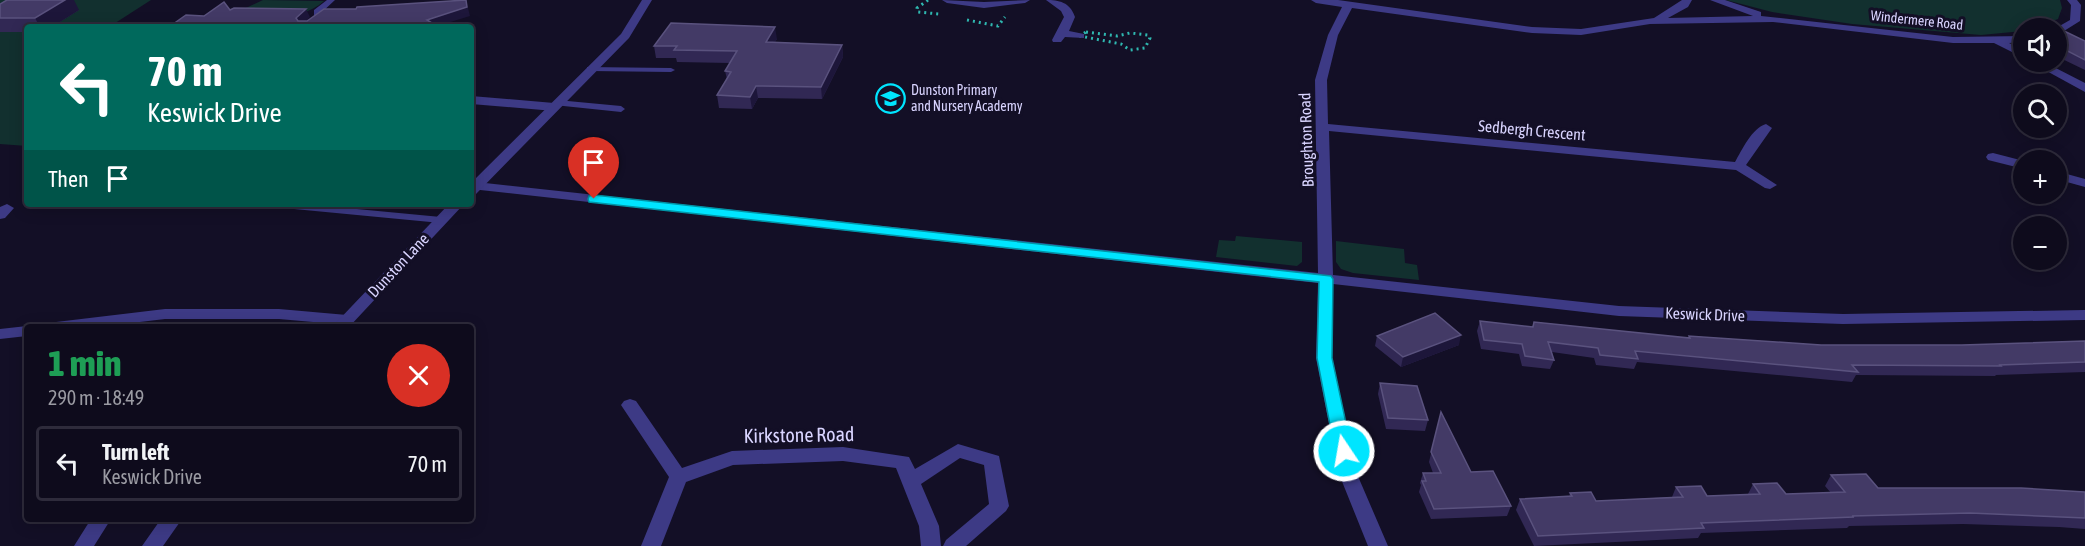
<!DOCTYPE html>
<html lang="en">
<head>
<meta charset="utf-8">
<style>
  :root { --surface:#0e0b1c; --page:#1c1929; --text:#f1f3f6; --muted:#9b9ba3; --line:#2e2b3b }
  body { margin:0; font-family:"Asap Condensed",sans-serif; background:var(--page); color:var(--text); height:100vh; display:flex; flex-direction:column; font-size:22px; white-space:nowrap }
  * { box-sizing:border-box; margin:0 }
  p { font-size:20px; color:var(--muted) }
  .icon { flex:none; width:33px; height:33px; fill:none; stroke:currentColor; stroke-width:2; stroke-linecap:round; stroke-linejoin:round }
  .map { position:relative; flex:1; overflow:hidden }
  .sheet { position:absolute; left:24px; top:324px; width:450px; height:198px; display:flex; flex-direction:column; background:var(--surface); border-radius:6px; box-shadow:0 3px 15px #0003,0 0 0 2px var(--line) }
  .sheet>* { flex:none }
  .guide { position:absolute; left:24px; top:24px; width:450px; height:183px; border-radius:6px; box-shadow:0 3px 15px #0003,0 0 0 2px var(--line); background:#00695c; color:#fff; overflow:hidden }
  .fabs { position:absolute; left:2013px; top:18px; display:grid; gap:12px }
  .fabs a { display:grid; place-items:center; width:54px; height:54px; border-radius:50%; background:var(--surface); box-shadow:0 3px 15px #0003,0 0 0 2px var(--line); font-size:30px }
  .pin { position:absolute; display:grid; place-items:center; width:51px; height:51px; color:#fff; margin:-62px -26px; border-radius:50% 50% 50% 0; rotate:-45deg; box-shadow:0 0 6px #0007 }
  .pin .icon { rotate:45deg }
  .me { position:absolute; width:66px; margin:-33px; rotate:348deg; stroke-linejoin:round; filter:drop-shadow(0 0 4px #0008) }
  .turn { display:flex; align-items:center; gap:21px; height:126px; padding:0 24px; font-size:27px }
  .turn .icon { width:78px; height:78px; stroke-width:2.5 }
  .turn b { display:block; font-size:42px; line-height:51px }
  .then { display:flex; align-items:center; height:57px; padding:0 24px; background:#0003; gap:12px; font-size:22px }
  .round { display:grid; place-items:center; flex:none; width:63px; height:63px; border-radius:32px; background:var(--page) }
  .head { display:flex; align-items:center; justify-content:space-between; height:102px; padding:0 24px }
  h1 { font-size:36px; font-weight:800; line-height:45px; color:#1e9e55 }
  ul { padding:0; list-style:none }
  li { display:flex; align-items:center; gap:18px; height:75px; margin:0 12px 9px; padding:0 12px; border:3px solid var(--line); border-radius:6px }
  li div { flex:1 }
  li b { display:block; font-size:22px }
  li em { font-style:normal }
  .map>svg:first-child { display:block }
  .green { fill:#12302f }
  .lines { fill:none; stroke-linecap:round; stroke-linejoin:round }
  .path { stroke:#2fb8b0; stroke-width:3; stroke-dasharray:2 4; stroke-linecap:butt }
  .service { fill:#3d3a85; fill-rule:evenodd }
  .minor { fill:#3d3a85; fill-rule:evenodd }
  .tertiary { fill:#3d3a85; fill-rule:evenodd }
  .wall { fill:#312854 }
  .shaded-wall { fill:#1d163a }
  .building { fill:#433a66; stroke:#5a527e; stroke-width:1.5 }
  .route { fill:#00e5ff; stroke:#0095a6; stroke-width:1.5 }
  .labels { text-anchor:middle; stroke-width:6; stroke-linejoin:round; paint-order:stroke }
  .far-street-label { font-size:14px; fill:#d9d4ff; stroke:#130f26 }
  .far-poi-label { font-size:14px; fill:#d9d4ff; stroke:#130f26; text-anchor:start }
  .street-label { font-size:16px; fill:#d9d4ff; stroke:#130f26 }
  .near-street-label { font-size:20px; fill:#d9d4ff; stroke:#130f26 }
</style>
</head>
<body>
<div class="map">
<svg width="2085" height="546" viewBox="0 0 2085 546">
  <rect width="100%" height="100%" fill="#130f26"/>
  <path class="green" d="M0,0H151L109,27H27V146L0,144Z
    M263,0L324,1C300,23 262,15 233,14Z
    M1726,0H2060L2062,8L2058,19L2033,28H2024L2023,31L1981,35L1852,24L1772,12Z
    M1236,236L1302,242V262L1297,266L1216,257L1219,240L1235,241Z
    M1336,241L1404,249L1405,263L1417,265L1419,280L1353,273L1341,269L1336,262Z"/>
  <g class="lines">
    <path class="path" d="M928,0L917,8L918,12L939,14
      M967,20L998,26L1005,17
      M1086,32L1117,36L1130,33L1148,35L1150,38L1145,48L1130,50L1121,44L1080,36Z"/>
    <path class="service" d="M327,0H335L321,13V20L311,27H302L314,17V10Z
      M587,67L671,68L675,70L671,72L590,71H587Z
      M557,100L621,106L625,109L621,112L554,105L553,103Z
      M268,204H304L441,217L446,220L441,223L273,207Z"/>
    <path class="minor" d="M942,0L984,2L1030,0L1025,3L984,8L947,3Z
      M1046,0C1059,0 1070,2 1075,17L1069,31L1084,34V38L1065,37L1061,42H1053L1052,40L1064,17L1061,11Z
      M1311,0H1338L1532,27L1581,29L1654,18L1682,0H1692L1688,7L1668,18L1753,16L1710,0H1725L1761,12V16L1953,37L2024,36V42L2009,43L2024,50V58L1994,43H1953L1773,22L1650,24L1581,35L1532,33L1352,8L1338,35L1327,80L1328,124L1735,162C1742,150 1752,128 1766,124L1772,128L1746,165L1777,185L1770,189L1765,188L1736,170L1329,131L1333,275L1619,306L1843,314L2085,310V320L1843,324L1619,316L1333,284L1332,358L1357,474L1388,546H1368L1339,474L1316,358L1318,283L471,189V183L476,182L1318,273L1315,80L1328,35L1342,7L1316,3Z
      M2067,0H2077L2081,5L2080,21L2056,36V28L2070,20L2071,5Z
      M2030,62H2044L2085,83V92Z
      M471,96L554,103L560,107L554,111L471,104Z
      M1993,153L2024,161V169L1988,160L1986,157L1988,154Z
      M2056,171L2085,179V187L2056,179Z
      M7,204L14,208L5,218L0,219V207Z
      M165,309H279L347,315L355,320L347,325L279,319H165L98,327H48L56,322Z
      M27,326L31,327H27V336L0,339V329Z
      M630,399L636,401L682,468L732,451L843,447L909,457L915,469L958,444L999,456L1009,506L1006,511L966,546H943L946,540L989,504L984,465L960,458L921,484L939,526L941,546H921L919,526L896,468L843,461L733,465L686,482L661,546H641L669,477L621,405L624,401Z
      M91,519H111L94,546H74Z"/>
    <path class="tertiary" d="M642,0H652L629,38L476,194L471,195V183L621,34Z
      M449,204H464L349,327H332Z
      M161,519H182L163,546H142Z"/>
  </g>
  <path class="wall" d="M0,4L79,10L52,27H27V32H0Z
    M777,39L774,43L842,45L843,57L822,99L758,98L752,109L719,108L717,95L727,79L725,71L730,63L677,62L676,58H656L654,46Z
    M2056,40L2085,41V70L2056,56Z
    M1480,321L1532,327L1534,322L1688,338L1689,336L1821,345H1962L2085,341V372L1996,375L1995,376L1856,375L1852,382L1637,362L1634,369L1596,365L1594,358L1552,352L1554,360L1550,369L1522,366L1519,354L1481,349L1477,331Z
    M1377,336L1459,345L1401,367L1375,346Z
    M1380,383L1428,420L1425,431L1386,429L1378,394Z
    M1441,412L1471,472L1511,506L1507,516L1431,519L1419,492L1421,485L1420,483L1423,473H1433L1429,462Z
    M1831,475L1878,488L2085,492V529L2059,527L1963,524L1849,526L1847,528L1701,533L1698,538L1534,546L1516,510L1520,499L1569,497L1570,493L1596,501L1672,497L1676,487L1707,496L1748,494L1753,484L1786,494L1831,493L1825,486Z"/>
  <path class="shaded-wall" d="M65,0H74L79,10L52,27H40L35,18Z
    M466,0L470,16L434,27H420L427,20Z
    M306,9L310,17L300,27L296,18Z
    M775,27L777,39L768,54L766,42Z
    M842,45L843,57L822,99L821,87Z
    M756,86L758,98L752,109L750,97Z
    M1461,335L1459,345L1401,367L1403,357Z"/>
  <path class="building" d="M7,0H65L35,18H0V4Z
    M466,0L467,7L427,20L432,23L420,27H169L186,15L204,16L224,2L230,10L234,8L306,9L296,18L298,21H307L324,9H356L357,7Z
    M671,23L775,27L766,42L842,45L821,87L756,86L750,97L717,95L731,72L725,71L737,51L674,50L677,46H654Z
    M2062,30L2085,41V60L2056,45V41Z
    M1435,313L1461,335L1403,357L1377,336Z
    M1480,321L1533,327L1534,322L1690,338L1689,336L1821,345H1962L2085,341V362L2000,365L2001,366L1852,365L1858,372L1635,351L1638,359L1600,355L1598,348L1548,342L1554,360L1525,356L1522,344L1484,340Z
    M1380,383L1417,386L1428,420L1388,418Z
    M1441,412L1471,472L1493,471L1511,506L1434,509L1422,481H1426L1423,473H1441L1431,452Z
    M1866,474L1878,488H2021L2085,492V518L1970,513L1852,516L1854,517L1701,523L1704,528L1538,536L1520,499L1572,496L1570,493L1591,492L1596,501L1683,497L1676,487L1701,486L1707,496L1760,494L1753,484L1777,483L1786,494L1845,492L1831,475Z"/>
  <path class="route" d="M594,195L1331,276L1333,279L1332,358L1352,451L1349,455H1338L1335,451L1317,358L1319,282L589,202L588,199L589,196Z"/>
  <defs>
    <symbol id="school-ring" viewBox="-11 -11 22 22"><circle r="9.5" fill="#130f26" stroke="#00e5ff" stroke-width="1.5"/><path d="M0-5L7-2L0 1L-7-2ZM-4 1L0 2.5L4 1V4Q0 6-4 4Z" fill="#00e5ff"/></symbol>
  </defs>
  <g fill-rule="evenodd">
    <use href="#school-ring" x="874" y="82" width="33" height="33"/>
  </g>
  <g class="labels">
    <g class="far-street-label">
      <text transform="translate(1917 20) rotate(6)" y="5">Windermere Road</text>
    </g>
    <g class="far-poi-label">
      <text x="911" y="95">Dunston Primary<tspan x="911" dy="16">and Nursery Academy</tspan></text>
    </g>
    <g class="street-label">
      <text transform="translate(1532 130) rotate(5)" y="6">Sedbergh Crescent</text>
      <text transform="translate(1306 140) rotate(-92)" y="6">Broughton Road</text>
      <text transform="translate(398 265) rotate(-47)" y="6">Dunston Lane</text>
      <text transform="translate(1705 314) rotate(2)" y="6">Keswick Drive</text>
    </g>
    <g class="near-street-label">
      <text transform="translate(799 435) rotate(-1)" y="7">Kirkstone Road</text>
    </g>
  </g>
</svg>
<div class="fabs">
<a><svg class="icon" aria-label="sound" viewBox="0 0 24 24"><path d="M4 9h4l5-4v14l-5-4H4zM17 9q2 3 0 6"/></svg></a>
<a><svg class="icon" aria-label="search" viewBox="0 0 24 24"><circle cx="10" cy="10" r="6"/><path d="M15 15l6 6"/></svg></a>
<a>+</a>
<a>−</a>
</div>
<div class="pin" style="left:594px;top:199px;background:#d93025"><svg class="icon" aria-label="arrive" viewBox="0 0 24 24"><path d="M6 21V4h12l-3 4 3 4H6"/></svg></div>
<svg class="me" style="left:1344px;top:451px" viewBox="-20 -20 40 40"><circle r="17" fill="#00e5ff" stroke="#fff" stroke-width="3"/><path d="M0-11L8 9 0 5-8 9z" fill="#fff"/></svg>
<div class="guide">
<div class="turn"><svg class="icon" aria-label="left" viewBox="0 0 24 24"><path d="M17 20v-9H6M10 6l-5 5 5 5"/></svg><div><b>70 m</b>Keswick Drive</div></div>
<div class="then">Then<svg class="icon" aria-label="arrive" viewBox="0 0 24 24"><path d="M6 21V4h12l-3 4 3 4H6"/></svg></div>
</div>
<section class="sheet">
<div class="head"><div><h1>1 min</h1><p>290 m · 18:49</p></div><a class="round" style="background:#d93025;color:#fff"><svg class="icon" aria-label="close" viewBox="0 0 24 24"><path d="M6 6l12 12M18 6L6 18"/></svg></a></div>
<ul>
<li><svg class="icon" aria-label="left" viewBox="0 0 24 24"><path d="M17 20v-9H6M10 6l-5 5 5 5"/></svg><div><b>Turn left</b><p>Keswick Drive</p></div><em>70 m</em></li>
</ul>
</section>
</div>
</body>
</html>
